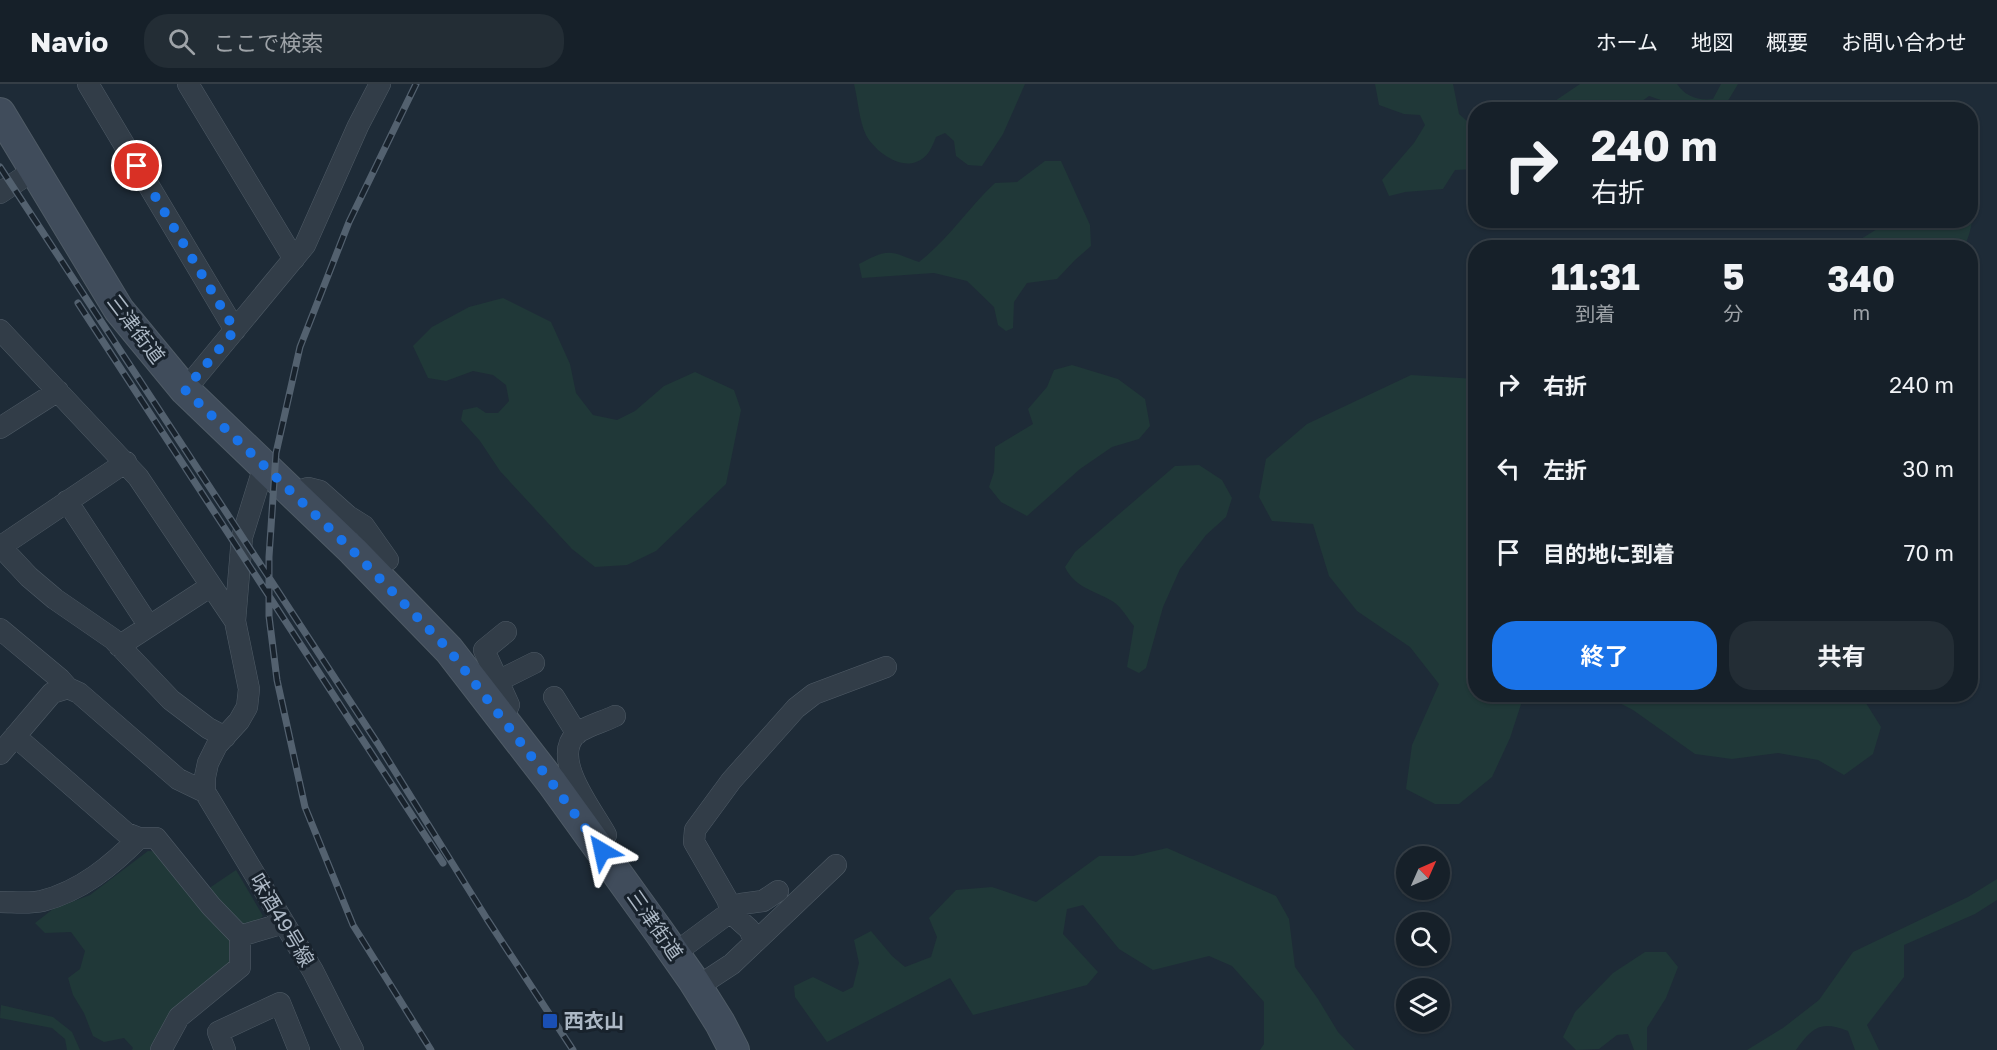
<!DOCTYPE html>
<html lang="ja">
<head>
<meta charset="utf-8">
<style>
  :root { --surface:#162029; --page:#232d35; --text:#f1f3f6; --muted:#9ea3a8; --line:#353e46; --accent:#1a73e8 }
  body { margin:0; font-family:"Golos Text","Noto Sans JP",sans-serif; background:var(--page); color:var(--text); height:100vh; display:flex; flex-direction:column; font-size:22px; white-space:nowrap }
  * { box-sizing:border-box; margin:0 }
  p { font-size:20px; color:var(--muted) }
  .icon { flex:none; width:33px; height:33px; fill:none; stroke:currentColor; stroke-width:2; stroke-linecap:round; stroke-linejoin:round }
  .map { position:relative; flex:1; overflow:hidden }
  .details { position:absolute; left:1468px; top:156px; width:510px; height:462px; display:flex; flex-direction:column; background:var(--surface); border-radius:24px; box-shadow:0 2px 4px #0004,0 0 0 2px var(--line) }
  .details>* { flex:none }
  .hud { position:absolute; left:1468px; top:18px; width:510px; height:126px; border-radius:24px; box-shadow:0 2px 4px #0004,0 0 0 2px var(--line); background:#162029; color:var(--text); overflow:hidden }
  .needle { width:39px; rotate:45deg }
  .fabs { position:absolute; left:1396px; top:762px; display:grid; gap:12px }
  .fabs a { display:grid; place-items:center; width:54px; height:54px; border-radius:50%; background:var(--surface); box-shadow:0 2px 4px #0004,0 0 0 2px var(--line); font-size:30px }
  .pin { position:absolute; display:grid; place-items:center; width:51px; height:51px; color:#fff; margin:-26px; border:3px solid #fff; border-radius:50%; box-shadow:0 2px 6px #0007 }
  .me { position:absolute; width:66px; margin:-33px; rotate:324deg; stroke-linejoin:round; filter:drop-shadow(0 0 4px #0008) }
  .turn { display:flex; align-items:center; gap:21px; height:126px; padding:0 24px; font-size:27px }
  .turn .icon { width:78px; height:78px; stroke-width:2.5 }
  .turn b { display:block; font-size:42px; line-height:51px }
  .eta { display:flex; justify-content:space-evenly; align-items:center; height:102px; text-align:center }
  .eta b { font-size:36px; font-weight:700; line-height:42px }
  .button { display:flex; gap:12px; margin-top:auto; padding:12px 24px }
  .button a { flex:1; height:69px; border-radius:24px; background:var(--accent); color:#fff; font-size:24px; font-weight:700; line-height:69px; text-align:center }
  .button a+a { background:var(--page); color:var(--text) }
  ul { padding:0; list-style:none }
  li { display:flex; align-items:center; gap:18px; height:84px; padding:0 24px }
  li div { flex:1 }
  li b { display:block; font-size:22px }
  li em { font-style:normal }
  header { display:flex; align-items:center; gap:36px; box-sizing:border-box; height:84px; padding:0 30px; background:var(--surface); border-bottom:2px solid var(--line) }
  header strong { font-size:28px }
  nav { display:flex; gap:33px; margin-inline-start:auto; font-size:21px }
  .search { width:420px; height:54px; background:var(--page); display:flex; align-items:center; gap:15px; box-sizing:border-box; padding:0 21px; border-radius:24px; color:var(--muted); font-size:22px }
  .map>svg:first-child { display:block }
  .green { fill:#203838 }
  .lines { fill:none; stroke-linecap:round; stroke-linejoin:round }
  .street-casing { stroke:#4f5b66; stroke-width:22 }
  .secondary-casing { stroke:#4f5b66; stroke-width:32 }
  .street { stroke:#323d48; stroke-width:21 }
  .secondary { stroke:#404c5b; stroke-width:30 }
  .rail-casing { stroke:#53616f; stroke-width:7 }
  .rail { stroke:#18222c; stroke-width:4.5; stroke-dasharray:14; stroke-linecap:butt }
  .route { stroke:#1a73e8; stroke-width:10; stroke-dasharray:0 18 }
  .transit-dot { fill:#1a4fb4; stroke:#18222c; stroke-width:2 }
  .labels { text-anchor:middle; stroke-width:6; stroke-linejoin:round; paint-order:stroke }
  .street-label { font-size:20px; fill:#acb8c5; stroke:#18222c }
  .poi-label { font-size:20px; font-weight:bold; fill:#acb8c5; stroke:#18222c; text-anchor:start }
</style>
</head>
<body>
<header>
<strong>Navio</strong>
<div class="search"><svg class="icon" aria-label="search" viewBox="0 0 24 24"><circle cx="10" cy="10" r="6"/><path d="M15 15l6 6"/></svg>ここで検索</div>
<nav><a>ホーム</a><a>地図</a><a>概要</a><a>お問い合わせ</a></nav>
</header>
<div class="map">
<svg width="1997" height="966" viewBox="0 0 1997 966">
  <rect width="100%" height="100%" fill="#1e2b37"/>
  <path class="green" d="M854,0H1025L1003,50L982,82L968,81L956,72L954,57L945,49L936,53C932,63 928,74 916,78C898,85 874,66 866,51C859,36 858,16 854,0Z
    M1375,0H1453L1459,30L1476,45V85L1455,86L1443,105L1405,108L1389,112L1382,96L1414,59L1425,41L1420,31L1404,30L1379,21Z
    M1580,0H1677C1685,12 1698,17 1713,15L1721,0H1738L1723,25H1687L1649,12L1631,25H1533L1549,21Z
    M1045,77H1061L1090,141L1091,162L1075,176L1057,195L1027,199L1014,218L1013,244L1006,247L998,241L994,223L967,197L934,189L862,194L859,180C889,164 889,167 919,178C948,156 968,124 995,99L1017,98Z
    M1971,110C1975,128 1972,147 1964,163H1848L1890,137L1971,136Z
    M503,214L551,238L570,280L576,309L593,331L617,336L635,327L664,302L695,288L734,306L741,326L726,400L656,467L627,481L595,483L572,465L500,387L480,357L461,336L463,326L477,323L486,329H498L509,317L506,301L493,291L473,287L446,297L428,294L413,262L432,243L469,223Z
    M1072,281L1118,295L1145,315L1150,342L1139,355L1112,363L1080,385L1027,432L1001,418L989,403L994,388L995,363L1033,340L1028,325L1047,303L1054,286Z
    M1411,291L1476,295V610L1524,611L1510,654L1492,693L1459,720H1435L1406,705L1412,661L1439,600L1410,563L1357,527L1329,492L1313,440L1272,437L1259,413L1266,375L1307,340Z
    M1199,381L1222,396L1232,414L1226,433L1206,451L1180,485L1163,523L1146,584L1139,589L1127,583L1134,542C1128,535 1122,524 1115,519C1098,507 1075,505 1065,483L1075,468L1175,382Z
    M1604,611H1861L1881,643L1873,670L1844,691L1818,676L1778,669L1732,675L1695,670L1633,626Z
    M1167,764L1276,812L1289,835L1295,883L1318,915L1338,948L1355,966H1260L1264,960V918L1232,882L1209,872L1153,886L1119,865L1083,821L1067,825L1063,850L1098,888L1087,901L973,931L950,894L827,958L795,913L794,902L813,893L843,908L853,903L859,879L854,856L871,847L892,872L905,883L931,873L937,853L929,834L956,806L992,803L1036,818L1099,772H1133Z
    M148,767L163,768L199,811L236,786L263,832L249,844L251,864L241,887L156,966H132L133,964L124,954L104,958L93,952L84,929L73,911L68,894L80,885L85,867L71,848L45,849L35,839L53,825L90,811Z
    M1997,795V816L1975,830L1904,861V893L1867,941L1879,966H1855L1848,947C1820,936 1812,944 1796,966H1747L1783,944L1819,916L1853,868L1968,813Z
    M1645,868H1666L1678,883L1666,914L1647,944V966H1634L1628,950L1617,951L1599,965L1576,966L1563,953L1575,928L1613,889Z
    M1,921L53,933L72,948L80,966H67L65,955L52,944L0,934Z"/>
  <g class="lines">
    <defs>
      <path id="street" d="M88,0L235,246
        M188,0L294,175
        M0,109L34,86
        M0,246L138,393L235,537
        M185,306L305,161L358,42L380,0
        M0,344L58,307
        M292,409L308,404L320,407L348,432L364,442L388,476
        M67,417L149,542
        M0,462L29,493L55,515L113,555L171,616L208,644L225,653
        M0,463L126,378
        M0,545L60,595L68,604
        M119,562L211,502
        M498,597L534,579
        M554,613L577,650
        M502,635L509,621L484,566L506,548
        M15,652L126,749L139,754H156L211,822L240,852
        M0,670L52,609L68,604L79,609L178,695L205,708L313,887L353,966
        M205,708V693L208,679L217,661L239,637L247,623L249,605L235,537L242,453L264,382
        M606,751C594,728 550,675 576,650C584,643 605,637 615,632
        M0,818C13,818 29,820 42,817C81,807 111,782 139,754
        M755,858L749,845L730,828L728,817L694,758L695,746L731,697L796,624L814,610L886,583
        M675,869L741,820L763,817L778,807
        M697,903L732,880L836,781
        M161,966L179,933L240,883V852L284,839
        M225,966L218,948L280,919L299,966"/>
      <path id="secondary" d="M0,29L119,226L185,306L353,467L449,566L552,699L660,849L693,896L720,939L734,966"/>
    </defs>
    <use href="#street" class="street-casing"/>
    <use href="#secondary" class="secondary-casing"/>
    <use href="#street" class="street"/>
    <use href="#secondary" class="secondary"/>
    <defs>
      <path id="rail" d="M416,0L349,138L300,263L276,369L269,473V532L277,596L305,723L353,841L431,966
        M0,83L378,660L487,835L573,966
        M78,219L443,779"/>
    </defs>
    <use href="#rail" class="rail-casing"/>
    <use href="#rail" class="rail"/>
  </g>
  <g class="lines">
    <path class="route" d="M137,82L235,246L185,306L353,467L449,566L552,699L602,767"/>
  </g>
  <rect class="transit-dot" x="542" y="929" width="16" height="16" rx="3"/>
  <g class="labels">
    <g class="street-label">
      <text transform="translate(136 245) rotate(53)" y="7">三津街道</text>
      <text transform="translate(282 836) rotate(59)" y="7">味酒49号線</text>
      <text transform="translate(655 841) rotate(55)" y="7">三津街道</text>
    </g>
    <g class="poi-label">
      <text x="564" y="944">西衣山</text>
    </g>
  </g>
</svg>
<div class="fabs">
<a><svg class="needle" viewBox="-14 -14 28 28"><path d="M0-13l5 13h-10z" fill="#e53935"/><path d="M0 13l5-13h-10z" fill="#9ea3a8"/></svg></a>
<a><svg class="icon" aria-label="search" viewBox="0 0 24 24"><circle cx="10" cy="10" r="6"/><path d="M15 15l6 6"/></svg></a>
<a><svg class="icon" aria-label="layers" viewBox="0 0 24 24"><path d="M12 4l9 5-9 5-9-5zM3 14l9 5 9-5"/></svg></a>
</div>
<div class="pin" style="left:137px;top:82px;background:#d93025"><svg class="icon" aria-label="arrive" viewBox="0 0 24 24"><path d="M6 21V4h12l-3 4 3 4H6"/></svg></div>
<svg class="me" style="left:602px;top:767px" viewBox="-20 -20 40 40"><path d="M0-17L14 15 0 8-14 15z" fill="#1a73e8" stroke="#fff" stroke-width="4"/></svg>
<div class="hud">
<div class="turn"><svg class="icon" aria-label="right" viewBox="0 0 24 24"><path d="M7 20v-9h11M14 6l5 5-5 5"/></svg><div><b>240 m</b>右折</div></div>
</div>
<section class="details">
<div class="eta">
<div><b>11:31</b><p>到着</p></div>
<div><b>5</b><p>分</p></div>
<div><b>340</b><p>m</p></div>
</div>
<ul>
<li><svg class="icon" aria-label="right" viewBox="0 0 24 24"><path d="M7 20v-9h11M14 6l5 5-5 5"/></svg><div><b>右折</b></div><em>240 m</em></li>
<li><svg class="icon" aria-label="left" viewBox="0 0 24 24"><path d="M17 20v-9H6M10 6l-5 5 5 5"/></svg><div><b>左折</b></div><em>30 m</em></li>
<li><svg class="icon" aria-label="arrive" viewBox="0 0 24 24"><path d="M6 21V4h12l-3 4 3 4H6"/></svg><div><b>目的地に到着</b></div><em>70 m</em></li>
</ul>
<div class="button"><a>終了</a><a>共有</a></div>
</section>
</div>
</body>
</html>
